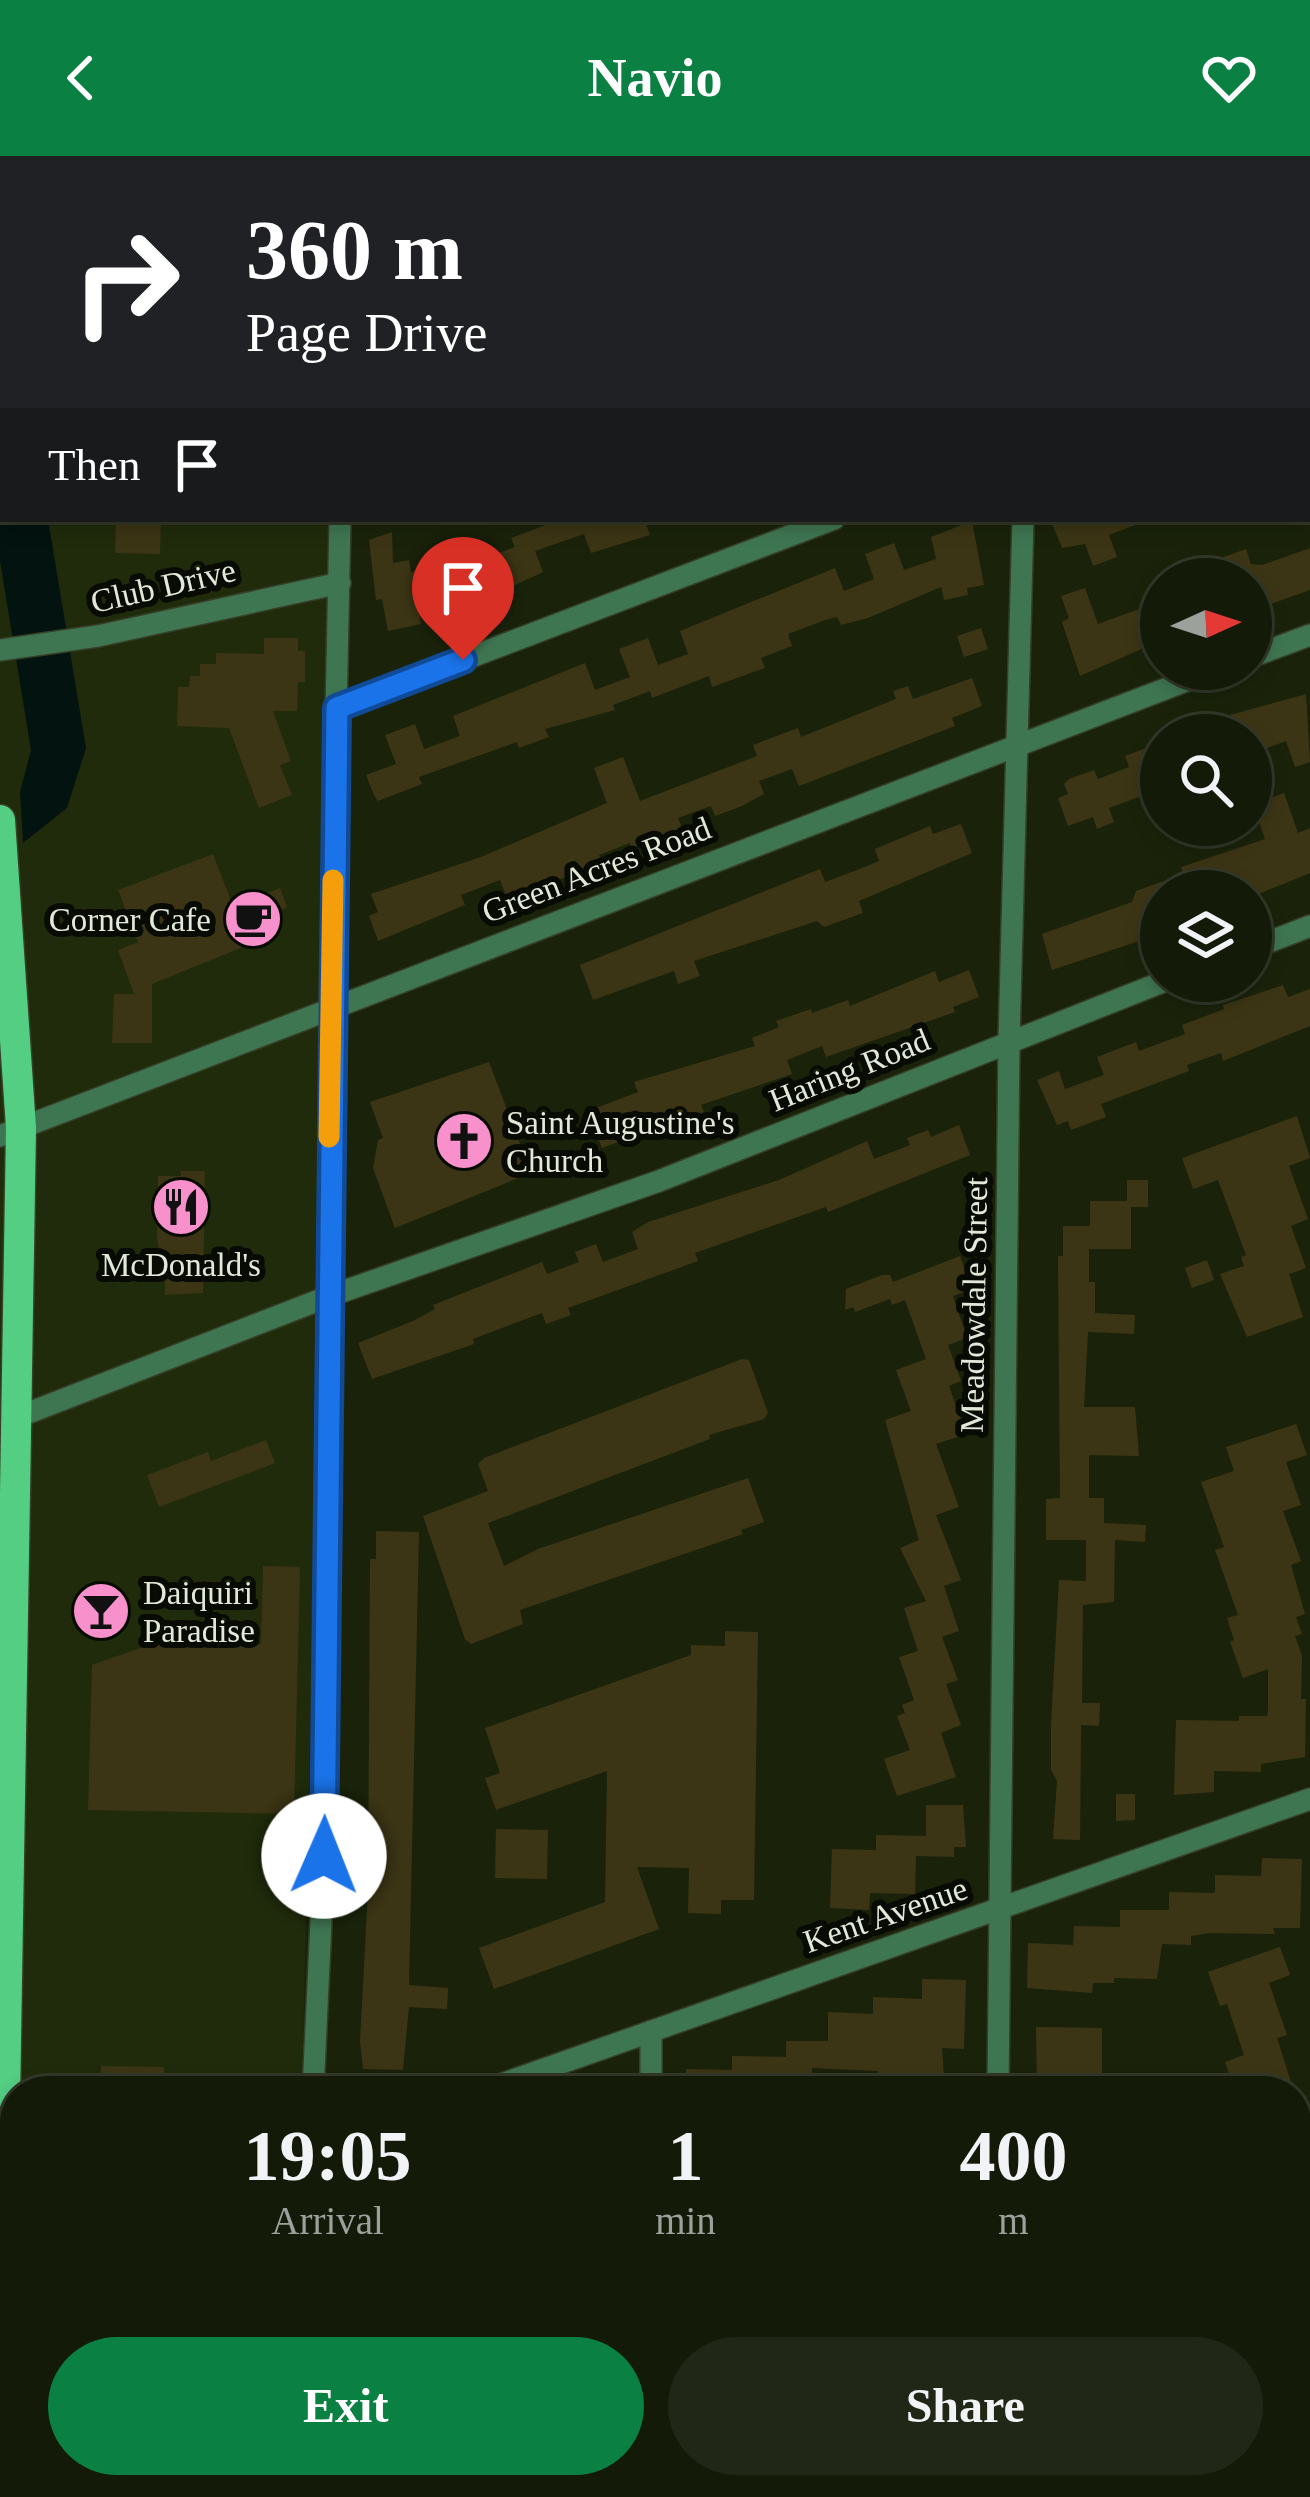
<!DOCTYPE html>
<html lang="en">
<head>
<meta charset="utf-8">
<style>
  :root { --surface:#141a08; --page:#212716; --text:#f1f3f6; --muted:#9da19c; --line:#333829; --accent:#0b8043 }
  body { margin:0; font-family:"Times New Roman",serif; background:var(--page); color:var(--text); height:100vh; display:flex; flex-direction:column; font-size:45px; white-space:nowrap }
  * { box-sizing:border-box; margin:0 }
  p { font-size:39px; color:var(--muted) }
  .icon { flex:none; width:66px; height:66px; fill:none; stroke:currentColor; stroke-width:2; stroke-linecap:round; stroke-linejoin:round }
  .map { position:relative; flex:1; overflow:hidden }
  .side { position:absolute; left:0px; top:1920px; width:1311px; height:423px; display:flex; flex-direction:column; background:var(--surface); border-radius:48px 48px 0 0; box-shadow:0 6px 18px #0003,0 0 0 3px var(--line) }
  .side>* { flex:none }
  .top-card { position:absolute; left:0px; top:0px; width:1311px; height:366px; box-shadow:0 6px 18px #0003,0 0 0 3px var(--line); background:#202124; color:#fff; overflow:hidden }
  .needle { width:78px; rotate:87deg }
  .fabs { position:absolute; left:1140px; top:402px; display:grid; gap:24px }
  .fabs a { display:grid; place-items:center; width:132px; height:132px; border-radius:50%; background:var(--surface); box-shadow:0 6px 18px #0003,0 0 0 3px var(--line); font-size:60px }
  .pin { position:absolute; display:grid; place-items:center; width:102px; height:102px; color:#fff; margin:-123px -51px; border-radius:50% 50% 50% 0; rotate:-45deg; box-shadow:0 0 12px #0007 }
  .pin .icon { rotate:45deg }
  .me { position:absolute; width:132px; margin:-66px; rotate:1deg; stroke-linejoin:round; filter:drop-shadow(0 0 9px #0008) }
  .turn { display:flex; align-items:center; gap:42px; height:252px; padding:0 48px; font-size:54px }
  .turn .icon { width:156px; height:156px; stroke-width:2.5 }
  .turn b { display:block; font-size:84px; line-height:102px }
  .then { display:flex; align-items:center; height:114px; padding:0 48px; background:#0003; gap:24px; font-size:45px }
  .eta { display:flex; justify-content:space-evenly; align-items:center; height:204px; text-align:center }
  .eta b { font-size:72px; font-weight:800; line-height:84px }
  .primary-button { display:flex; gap:24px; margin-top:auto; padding:24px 48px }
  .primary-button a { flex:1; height:138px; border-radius:72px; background:var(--accent); color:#fff; font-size:48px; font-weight:800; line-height:138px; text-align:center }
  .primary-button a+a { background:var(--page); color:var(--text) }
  header { display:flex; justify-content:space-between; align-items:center; height:156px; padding:0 48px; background:var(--accent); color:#fff; font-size:54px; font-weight:800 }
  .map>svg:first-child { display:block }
  .built { fill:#202b0b }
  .water { fill:#031310 }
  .building { fill:#3c3515 }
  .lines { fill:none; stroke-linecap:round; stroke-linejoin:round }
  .street-casing { stroke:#363f27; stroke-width:24 }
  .primary-casing { stroke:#363f27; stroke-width:33 }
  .street { stroke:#3f7652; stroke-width:21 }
  .primary { stroke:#53ce83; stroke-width:30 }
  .route-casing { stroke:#114b97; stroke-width:30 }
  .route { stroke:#1a73e8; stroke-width:21 }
  .slow { stroke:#f59e0b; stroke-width:21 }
  .labels { text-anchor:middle; stroke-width:12; stroke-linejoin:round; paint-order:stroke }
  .street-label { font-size:33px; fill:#e2e9d9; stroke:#070b03 }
  .poi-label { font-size:33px; fill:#e2e9d9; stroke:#070b03; text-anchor:start }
</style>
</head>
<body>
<header><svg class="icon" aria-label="back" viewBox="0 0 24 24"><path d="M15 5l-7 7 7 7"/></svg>Navio<svg class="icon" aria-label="heart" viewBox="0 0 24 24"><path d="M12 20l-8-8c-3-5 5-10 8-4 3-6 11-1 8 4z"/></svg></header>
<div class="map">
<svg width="1310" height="2341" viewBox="0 0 1310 2341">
  <rect width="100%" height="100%" fill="#1a230a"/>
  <path class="built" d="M0,0H346L3,3V363H338L302,1935H15V2328H293V2341H0Z"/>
  <path class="water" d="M0,0H5L3,363H48L86,592L67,652L23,687L20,636L31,594L0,405Z"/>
  <path class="building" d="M116,363H161L160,398L115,397Z
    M562,363H644L650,379L591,397L584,378L535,395L543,416L459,455L449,428L416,440L421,468L388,475L382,443L376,444L369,384L392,376L393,407L409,404L411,416L470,394L474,406L515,391L511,382Z
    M1050,363H1147L1148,364L1109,379L1117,401L1093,410L1085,388L1062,392Z
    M972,365L984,429L967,432L968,439L944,444L941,431L868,462L841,469L837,461L825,464L788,478L792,490L761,502L765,512L712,531L709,520L652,542L650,535L613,549L615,554L545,573L549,581L519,592L517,586L419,621L422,628L378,645L374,639L366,619L396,608L385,579L415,568L424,593L460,580L453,560L585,507L595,534L630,521L619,493L648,482L658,509L688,498L680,475L835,412L844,435L874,423L865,398L894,387L904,414L936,403L931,381Z
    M1310,392V434L1262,451L1251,450V423H1215L1223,417L1218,403L1246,393L1251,408L1262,409Z
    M1085,432L1098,468L1161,445V475L1148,479L1151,489L1080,520L1062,466L1069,462L1061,440Z
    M981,472L988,493L964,501L957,480Z
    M264,482H298V495H305V526H298L297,555H273L291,605L280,609L292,639L259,652L229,572L177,570L178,531H189L190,520H200V508H216V497L264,498Z
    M972,522L982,550L952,562L955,570L799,630L792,613L759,625L764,638L742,650L715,660L711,650L678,662L682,672L632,693L630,687L599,699L601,703L585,714L555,725L506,739L500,724L461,739L465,749L378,785L369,760L378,756L371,738L481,701L607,647L594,612L623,601L640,645L757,600L753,589L798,572L801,581L896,543L893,535L908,530L913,543Z
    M1306,538L1310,606L1295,611L1286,585L1251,598V579H1238L1230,559Z
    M1149,591L1161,633L1109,652L1114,666L1097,673L1093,661L1068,670L1058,642L1068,638L1064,628L1069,623L1094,614L1098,623L1129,611L1125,600Z
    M1284,637L1298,677L1310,672V717L1251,741V735H1161V769L1142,776L1145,783L1052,814L1042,778L1132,746L1136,735L1183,718L1181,711L1265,683L1253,648Z
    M961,668L972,697L859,745L863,757L824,771L817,765L694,805L700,820L678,828L674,815L593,844L580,809L820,713L825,726L857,714L879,705L875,693L930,670L933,678Z
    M213,698L233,750L280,732L287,751L280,754L282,762L272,766L275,774L263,783L152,828V887H112L114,838H134L118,794L138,786L118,734Z
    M969,814L979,841L953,851L955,856L826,901L822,890L787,904L792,918L701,949L704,956L667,970L664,960L618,977L621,985L602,992L588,955L638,936L634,926L755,890L752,882L779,871L776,865L811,853L812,857L848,844L850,850L935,815L939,826Z
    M1283,829L1288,841L1310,833V870L1223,905L1221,897L1187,909L1189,915L1101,948L1106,961L1071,974L1068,965L1057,969L1037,924L1059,915L1065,933L1104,919L1097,901L1136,886L1139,895L1185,878L1182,869L1224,853L1223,849Z
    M489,906L531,1017L395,1072L373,1012L378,984L383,982L370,946Z
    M1297,960L1310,1002L1289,1010L1308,1063L1291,1070L1306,1112L1289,1118L1303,1161L1247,1181L1220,1118L1244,1110L1241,1101L1246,1099L1218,1024L1193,1033L1182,1002Z
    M959,969L970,999L828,1056L826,1051L695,1097L698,1105L568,1152L571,1159L546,1168L542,1157L473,1183L474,1188L372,1223L358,1187L413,1165L435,1153L433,1149L542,1106L547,1118L579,1106L575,1096L596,1088L603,1106L638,1093L632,1076L648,1066L779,1024L867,985L874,1003L910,989L907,982L928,974L931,981Z
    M181,1015H205L203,1137L165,1139V1099H160L157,1081L158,1020H181Z
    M1127,1024H1148V1051H1131V1093H1089V1126H1095V1157L1135,1159L1134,1178L1088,1176L1084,1251H1135L1139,1300L1089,1299V1342H1104V1367L1146,1369L1145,1386L1115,1384L1114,1446L1083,1449L1082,1547H1100L1099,1570L1081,1569L1080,1684L1053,1683L1057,1625L1051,1614V1568L1059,1424L1086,1425V1384H1046V1343L1060,1342L1058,1100H1063V1070H1090V1045H1127Z
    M960,1100L972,1133L953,1140L967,1182L948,1189L961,1225L949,1230L966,1278L936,1288L959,1351L936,1359L961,1424L944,1430L959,1475L942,1481L958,1524L946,1528L961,1569L941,1577L956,1621L897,1640L884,1603L910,1594L897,1560L905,1557L902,1549L914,1544L899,1501L918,1495L904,1452L926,1445L900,1392L919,1384L885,1264L911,1255L896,1214L926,1203L905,1144L892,1149L890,1143L855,1156L853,1151L845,1154L846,1133L882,1119H890L893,1126Z
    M1207,1104L1214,1124L1192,1132L1185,1112Z
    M742,1203L749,1204L768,1257L764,1263L709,1279L710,1283L488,1367L504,1410L538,1393L748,1322L764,1366L741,1374L743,1378L520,1454L523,1468L471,1488L465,1483L423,1360L488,1335L478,1308L484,1302Z
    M1296,1268L1307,1299L1286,1306L1301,1349L1283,1355L1301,1405L1291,1409L1305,1458L1296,1461L1302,1478L1295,1480L1302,1500L1301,1543H1306L1305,1601L1261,1608V1616L1214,1615V1636L1174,1639L1176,1564L1239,1565V1560H1267L1268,1554V1513L1243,1522L1230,1486L1234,1484L1227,1462L1238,1459L1215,1394L1224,1391L1201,1326L1234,1315L1226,1291Z
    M266,1284L275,1307L159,1351L147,1319L208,1296L211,1305Z
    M376,1375L419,1376L409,1829L448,1832L447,1853L409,1851L403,1914L363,1913L360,1886L368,1734L370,1403H376Z
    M263,1410L300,1411L294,1658L88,1654L92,1509L194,1473L217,1474V1487L261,1488Z
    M115,1429L118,1477H87L86,1430Z
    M725,1475L758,1476L754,1744H721V1758L688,1757L689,1712L637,1711L659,1773L494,1833L479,1792L605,1746L607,1615L496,1654L485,1622L500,1617L485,1572L691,1499V1489L725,1490Z
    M1116,1638H1135V1664L1116,1665Z
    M926,1649H963L966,1691H954V1701L916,1700L915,1738L870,1737L869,1754L830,1752L832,1693L876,1694V1679L926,1680Z
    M496,1673L548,1674L547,1723L495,1722Z
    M1262,1702L1302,1703L1300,1772H1273L1275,1778L1209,1777L1191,1780V1789L1162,1788L1157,1823L1114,1822V1827H1093L1092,1837L1027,1832L1028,1787L1073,1789L1074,1770L1120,1771V1754H1169V1736L1215,1737V1719L1261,1720Z
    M1280,1791L1290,1819L1269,1827L1287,1879L1277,1882L1291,1926L1281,1929L1283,1935H1235L1225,1906L1244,1899L1227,1848L1220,1850L1208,1816Z
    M922,1823L966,1824L964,1893L942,1892L945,1935H885L878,1915L812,1912V1935L686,1934V1913L732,1914V1900L786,1901V1885H828V1856L873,1858V1841L922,1843Z
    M1036,1871L1102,1872V1935H1037Z
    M101,1910L164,1911V1935H100Z"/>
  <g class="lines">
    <defs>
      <path id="street" d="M351,3L353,0
        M959,3L967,0
        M1028,3V0
        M1308,184L1310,183
        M0,494L98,480L340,427
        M1251,501L1310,479
        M337,552L834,363
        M1251,793L1310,770
        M0,980L1217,513
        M18,1261L327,1141L659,1025L1165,825
        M313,1935L325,1681L330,850L340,363
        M482,1935L1310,1643
        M651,1935V1875
        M998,1935L1009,884L1023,363
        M304,2341V2328
        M646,2341L647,2328
        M990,2341V2328"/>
      <path id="primary" d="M0,664L21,972L0,2251"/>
    </defs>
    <use href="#street" class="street-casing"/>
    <use href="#primary" class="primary-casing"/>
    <use href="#street" class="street"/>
    <use href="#primary" class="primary"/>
  </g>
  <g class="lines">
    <defs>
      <path id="route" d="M324,1700L337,552L463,504"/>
    </defs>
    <use href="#route" class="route-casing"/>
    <use href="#route" class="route"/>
    <path class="slow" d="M329,981L333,724"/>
  </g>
  <defs>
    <symbol id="cafe-disc" viewBox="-11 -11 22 22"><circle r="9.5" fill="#f890cc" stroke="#070b03"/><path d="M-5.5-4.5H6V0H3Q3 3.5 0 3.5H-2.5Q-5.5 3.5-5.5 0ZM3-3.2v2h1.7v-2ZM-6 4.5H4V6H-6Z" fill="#111"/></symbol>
    <symbol id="church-disc" viewBox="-11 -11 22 22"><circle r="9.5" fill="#f890cc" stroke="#070b03"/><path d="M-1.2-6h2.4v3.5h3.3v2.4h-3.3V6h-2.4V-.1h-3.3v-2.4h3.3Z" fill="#111"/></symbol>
    <symbol id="restaurant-disc" viewBox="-11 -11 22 22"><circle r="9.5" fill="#f890cc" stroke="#070b03"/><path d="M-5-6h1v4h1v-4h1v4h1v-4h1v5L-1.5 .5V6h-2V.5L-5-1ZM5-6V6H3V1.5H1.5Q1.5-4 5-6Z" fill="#111"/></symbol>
    <symbol id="bar-disc" viewBox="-11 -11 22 22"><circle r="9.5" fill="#f890cc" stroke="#070b03"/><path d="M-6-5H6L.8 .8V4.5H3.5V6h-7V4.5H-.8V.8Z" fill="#111"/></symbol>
  </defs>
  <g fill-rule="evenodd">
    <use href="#cafe-disc" x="220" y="730" width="66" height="66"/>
    <use href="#church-disc" x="431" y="952" width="66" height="66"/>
    <use href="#restaurant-disc" x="148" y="1018" width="66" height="66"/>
    <use href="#bar-disc" x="68" y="1422" width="66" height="66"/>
  </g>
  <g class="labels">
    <g class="street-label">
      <text transform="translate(163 429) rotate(-13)" y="12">Club Drive</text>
      <text transform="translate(596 713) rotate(-21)" y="12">Green Acres Road</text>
      <text transform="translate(849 913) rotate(-22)" y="12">Haring Road</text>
      <text transform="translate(973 1149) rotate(-89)" y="12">Meadowdale Street</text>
      <text transform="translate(885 1758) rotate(-19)" y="12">Kent Avenue</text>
    </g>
    <g class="poi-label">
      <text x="211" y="775" text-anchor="end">Corner Cafe</text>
      <text x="506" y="978">Saint Augustine's<tspan x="506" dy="38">Church</tspan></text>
      <text x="181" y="1120" text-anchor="middle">McDonald's</text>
      <text x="143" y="1448">Daiquiri<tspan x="143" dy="38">Paradise</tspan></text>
    </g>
  </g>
</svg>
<div class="fabs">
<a><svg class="needle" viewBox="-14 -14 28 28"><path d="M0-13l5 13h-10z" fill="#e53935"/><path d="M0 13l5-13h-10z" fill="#9da19c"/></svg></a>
<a><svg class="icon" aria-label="search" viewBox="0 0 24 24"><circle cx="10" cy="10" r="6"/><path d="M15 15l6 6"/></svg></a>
<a><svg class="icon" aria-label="layers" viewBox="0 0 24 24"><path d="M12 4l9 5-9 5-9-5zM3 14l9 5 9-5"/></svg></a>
</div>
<div class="pin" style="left:463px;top:504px;background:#d93025"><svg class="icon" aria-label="arrive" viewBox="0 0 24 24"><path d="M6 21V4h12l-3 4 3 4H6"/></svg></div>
<svg class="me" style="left:324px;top:1700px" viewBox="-20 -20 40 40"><circle r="19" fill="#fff"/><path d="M0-13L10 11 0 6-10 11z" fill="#1a73e8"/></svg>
<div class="top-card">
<div class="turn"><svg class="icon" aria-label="right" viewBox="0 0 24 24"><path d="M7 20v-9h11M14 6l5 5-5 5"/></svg><div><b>360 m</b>Page Drive</div></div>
<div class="then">Then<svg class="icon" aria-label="arrive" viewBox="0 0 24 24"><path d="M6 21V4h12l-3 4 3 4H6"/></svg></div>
</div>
<section class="side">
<div class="eta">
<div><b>19:05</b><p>Arrival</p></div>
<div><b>1</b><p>min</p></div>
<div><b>400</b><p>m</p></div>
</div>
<div class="primary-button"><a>Exit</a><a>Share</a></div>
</section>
</div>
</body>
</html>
